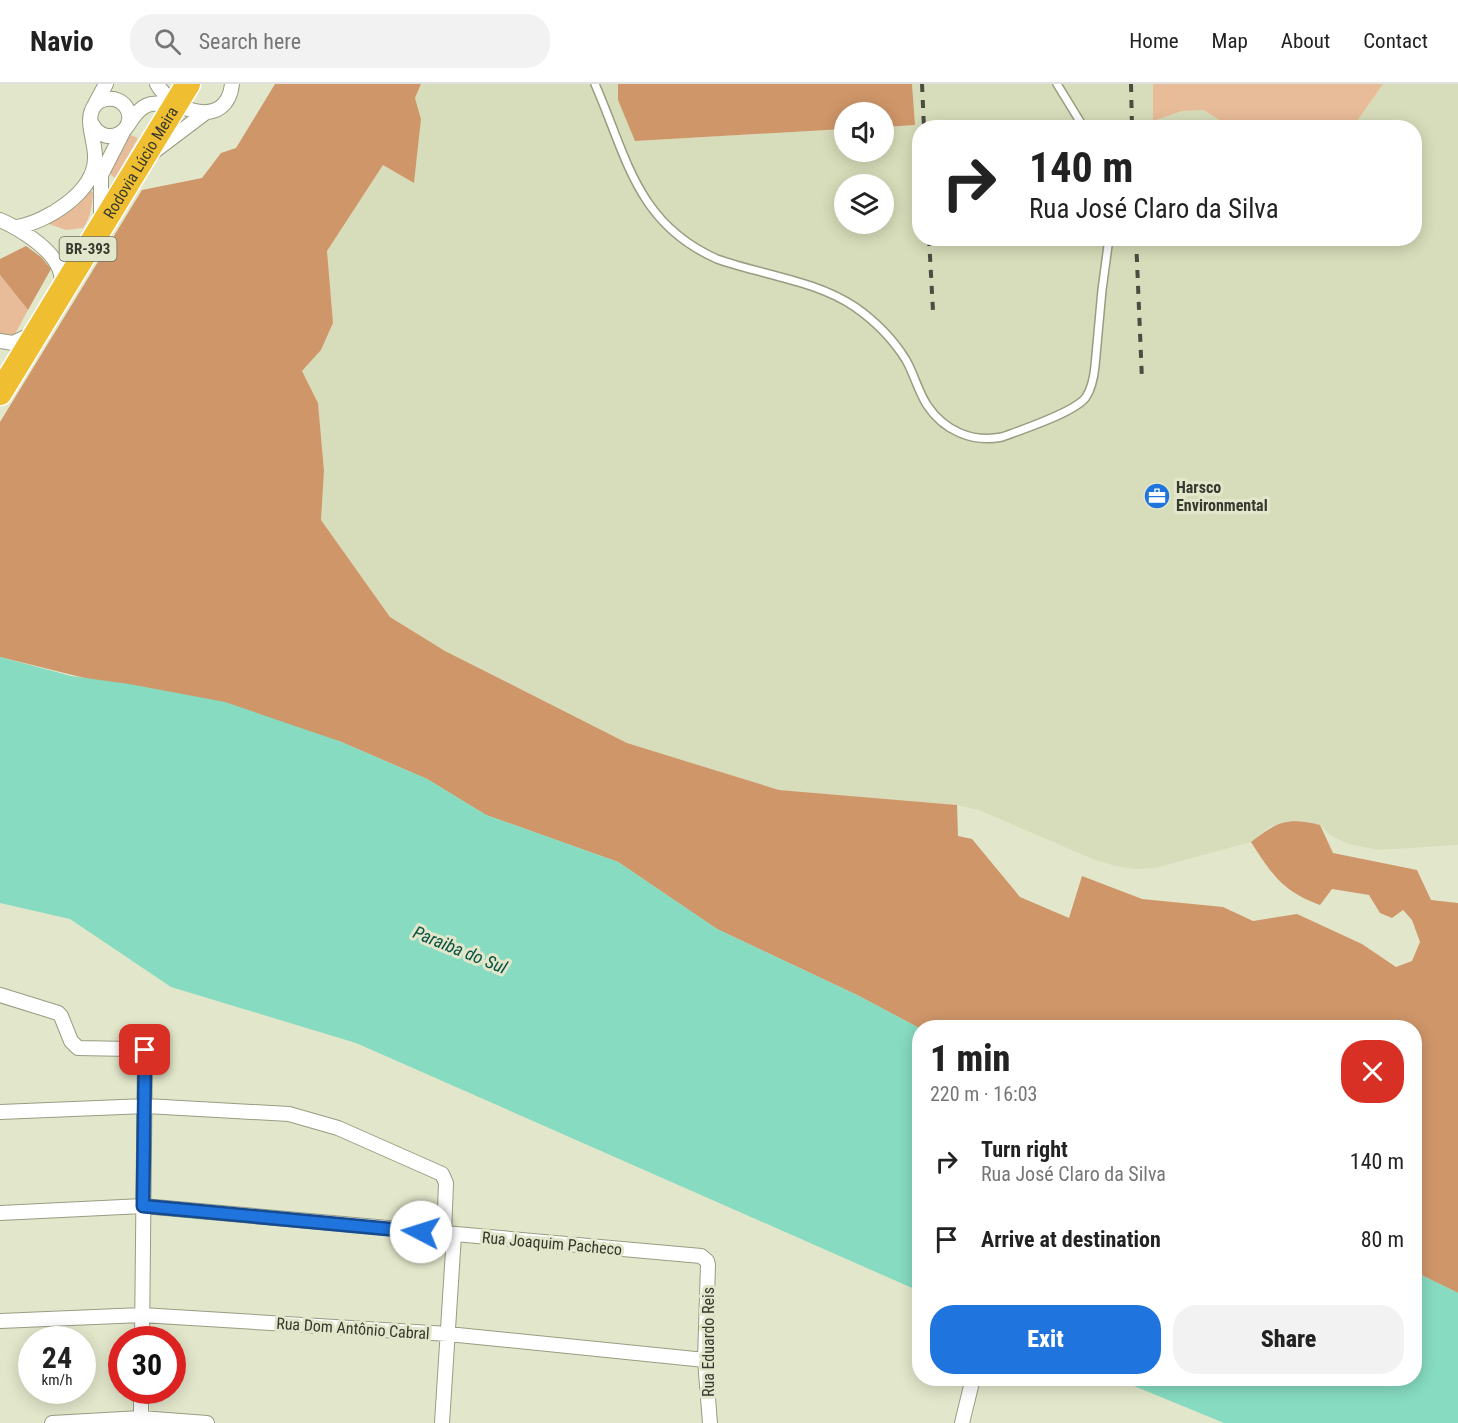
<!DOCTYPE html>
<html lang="en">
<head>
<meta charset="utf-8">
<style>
  :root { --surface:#fff; --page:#f2f2f2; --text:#222; --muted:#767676; --line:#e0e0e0; --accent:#2074de }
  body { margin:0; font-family:"Roboto Condensed",sans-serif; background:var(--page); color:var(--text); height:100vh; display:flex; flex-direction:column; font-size:22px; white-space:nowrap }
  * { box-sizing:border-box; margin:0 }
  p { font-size:20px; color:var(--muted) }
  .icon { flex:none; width:33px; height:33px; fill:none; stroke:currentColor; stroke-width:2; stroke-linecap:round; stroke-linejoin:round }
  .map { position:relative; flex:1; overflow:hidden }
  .side { position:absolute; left:912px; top:936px; width:510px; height:366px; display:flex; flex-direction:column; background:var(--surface); border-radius:24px; box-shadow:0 3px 15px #0003 }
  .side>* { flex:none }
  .hud { position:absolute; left:912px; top:36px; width:510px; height:126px; border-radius:24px; box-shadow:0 3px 15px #0003; background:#fff; color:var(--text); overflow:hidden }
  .fabs { position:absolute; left:834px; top:18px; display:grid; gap:12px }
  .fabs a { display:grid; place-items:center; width:60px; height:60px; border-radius:50%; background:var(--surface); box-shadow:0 3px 15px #0003; font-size:30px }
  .speed { position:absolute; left:18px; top:1242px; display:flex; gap:12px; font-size:30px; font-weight:700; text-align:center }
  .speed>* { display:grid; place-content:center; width:78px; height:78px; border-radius:50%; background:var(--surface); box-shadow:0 3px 15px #0003; line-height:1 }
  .speed small { font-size:15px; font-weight:400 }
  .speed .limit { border:9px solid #d22; background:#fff; color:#111 }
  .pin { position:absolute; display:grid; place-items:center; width:51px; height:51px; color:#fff; margin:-26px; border-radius:12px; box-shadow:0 3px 9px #0006 }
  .me { position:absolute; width:66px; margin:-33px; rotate:275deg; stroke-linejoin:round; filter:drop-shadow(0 0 4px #0008) }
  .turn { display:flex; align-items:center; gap:21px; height:126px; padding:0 18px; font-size:27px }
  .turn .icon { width:78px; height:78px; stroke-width:2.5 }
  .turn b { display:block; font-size:42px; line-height:51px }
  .round { display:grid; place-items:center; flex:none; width:63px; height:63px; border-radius:24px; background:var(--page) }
  .summary { display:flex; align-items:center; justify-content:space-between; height:102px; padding:0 18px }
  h1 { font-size:36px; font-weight:800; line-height:45px }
  .primary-button { display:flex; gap:12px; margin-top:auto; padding:12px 18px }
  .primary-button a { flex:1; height:69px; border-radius:24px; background:var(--accent); color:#fff; font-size:24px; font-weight:800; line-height:69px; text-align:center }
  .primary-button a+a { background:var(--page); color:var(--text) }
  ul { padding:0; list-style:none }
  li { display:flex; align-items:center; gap:18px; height:78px; padding:0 18px }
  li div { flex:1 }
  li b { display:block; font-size:22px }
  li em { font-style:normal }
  header { display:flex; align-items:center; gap:36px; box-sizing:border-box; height:84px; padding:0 30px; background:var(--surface); border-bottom:2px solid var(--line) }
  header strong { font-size:28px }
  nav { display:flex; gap:33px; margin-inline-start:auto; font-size:21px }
  .search { width:420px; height:54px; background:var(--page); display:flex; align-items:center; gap:15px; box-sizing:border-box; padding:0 21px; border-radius:24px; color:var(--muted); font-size:22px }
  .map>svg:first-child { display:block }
  .built { fill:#d7ddba; fill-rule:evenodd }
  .green { fill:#e9bc99 }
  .forest { fill:#cf9669 }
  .water { fill:#86dbc0 }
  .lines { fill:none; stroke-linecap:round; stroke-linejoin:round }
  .lane-casing { stroke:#989d82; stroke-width:10 }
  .street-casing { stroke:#989d82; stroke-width:16 }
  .highway-casing { stroke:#fff; stroke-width:27 }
  .lane { stroke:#fff; stroke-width:7 }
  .street { stroke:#fff; stroke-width:14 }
  .highway { stroke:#f0be31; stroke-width:24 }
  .rail { stroke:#4b4d40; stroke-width:4; stroke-dasharray:8 8; stroke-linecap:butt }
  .route-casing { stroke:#154b90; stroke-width:15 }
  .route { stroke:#2074de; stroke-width:10 }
  .labels { text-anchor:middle; stroke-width:6; stroke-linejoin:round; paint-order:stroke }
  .shield { fill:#e2e7cb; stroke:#6a6d5d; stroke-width:1.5 }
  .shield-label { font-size:15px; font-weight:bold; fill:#37392e }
  .street-label { font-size:16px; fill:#37392e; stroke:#e2e7cb }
  .poi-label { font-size:16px; font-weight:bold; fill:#37392e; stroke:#e2e7cb; text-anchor:start }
  .water-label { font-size:18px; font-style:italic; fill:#0a5342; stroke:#e2e7cb }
</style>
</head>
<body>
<header>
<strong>Navio</strong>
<div class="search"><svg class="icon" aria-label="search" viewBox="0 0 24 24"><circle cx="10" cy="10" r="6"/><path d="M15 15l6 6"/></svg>Search here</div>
<nav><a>Home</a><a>Map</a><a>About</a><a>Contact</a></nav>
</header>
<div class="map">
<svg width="1458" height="1339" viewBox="0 0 1458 1339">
  <rect width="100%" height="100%" fill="#e2e7cb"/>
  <path class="built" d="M421,0H618V11L636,57L844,45V68H884V43L915,41L912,0H1153V37L1182,27L1204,26L1230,43L920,44V154H1414V44L1353,43L1383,0H1458V761L1379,766L1348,760L1330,751L1320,741L1271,742L1251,758L1155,784L1135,785L1116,782L1095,776L979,726L957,721L779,706L627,659L445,567L390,533L321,436L324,387L318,319L302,287L321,266L333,239L327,167L383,81L414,99L421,35L415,14ZM844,100H884V140H844Z"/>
  <path class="green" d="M1153,0H1383L1353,43H1230L1204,26L1182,27L1153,37Z
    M131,51L138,54L115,94L112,92L109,87L115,73Z
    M90,106L93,108C92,120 91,134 83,144L66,146L49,140L77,122Z
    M0,191L28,226L15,250L10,254L0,251Z"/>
  <path class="forest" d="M275,0H421L415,14L421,35L414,99L383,81L327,167L333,239L321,266L302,287L318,319L324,387L321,436L390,533L445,567L627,659L779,706L957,721L958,752L972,755L1020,813L1069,834L1082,792L1142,815L1223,823L1253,837L1297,830L1362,860L1396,883L1412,877L1420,858L1412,836L1403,826L1392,834L1380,829L1369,811L1332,805L1320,821C1283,807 1272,791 1251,758C1277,738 1287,733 1320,741L1333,769L1417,786L1431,816L1458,819V1209L1415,1188L1414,944H919L859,912L717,845L618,778L486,731L427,695L339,657L0,573V338L142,106L202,94L221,69L236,64Z
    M618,0H912L915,41L884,43V28H844V45L635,57L618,16Z
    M26,162L41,173L51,185L28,226L0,191V175Z"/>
  <path class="water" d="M0,573L71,592L129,600L225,618L339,657L427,695L486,731L618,778L717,845L859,912L919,944V1207L356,959L171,903L70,835L0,819Z
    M1415,1188L1458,1209V1339H1224L1117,1295L1414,1294Z"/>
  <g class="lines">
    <defs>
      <path id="lane" d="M595,0C627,73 636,139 717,175C762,191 815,196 855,223C875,237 893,255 906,276C914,290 918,307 927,321C944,347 973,359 1002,353C1021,346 1076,328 1086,313C1092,304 1094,292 1095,282L1102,206L1109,154
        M1057,0L1084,44"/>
      <path id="street" d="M157,0C173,28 227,46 232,0
        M95,20L106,0
        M128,41C143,17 149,19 176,20
        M152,69L205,29
        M0,136C19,144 49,163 58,182C62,189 62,197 63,205
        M101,138V91L123,48
        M17,143C46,138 94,109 95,75C96,60 86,39 92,26C98,12 118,11 126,23C140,45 106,66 92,40
        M0,257L13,259L32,250
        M0,911L58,929L61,932L71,957L78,964L131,965
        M0,1028L146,1022L289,1030L338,1044L442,1090L446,1099L444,1150
        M0,1129L143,1122L701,1172L707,1177L708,1181L705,1276L710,1339
        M0,1237L142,1231L448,1250L705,1276
        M142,1256L145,966
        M52,1339L141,1334L207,1339
        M141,1339V1306
        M442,1339L454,1151
        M962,1339L973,1294"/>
      <g id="highway">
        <path id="s1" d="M0,309L188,0"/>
      </g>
    </defs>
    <use href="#lane" class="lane-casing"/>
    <use href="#street" class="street-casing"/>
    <use href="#highway" class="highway-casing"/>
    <use href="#lane" class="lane"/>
    <use href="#street" class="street"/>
    <use href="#highway" class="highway"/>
    <path class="rail" d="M922,0L924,44
      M1131,0L1132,44
      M929,154L933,227
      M1136,154L1142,296"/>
  </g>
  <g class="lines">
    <defs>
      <path id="route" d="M145,966L143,1122L421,1148"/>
    </defs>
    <use href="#route" class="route-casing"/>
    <use href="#route" class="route"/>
  </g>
  <defs>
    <symbol id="office-disc" viewBox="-11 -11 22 22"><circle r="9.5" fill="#2074de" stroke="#e2e7cb"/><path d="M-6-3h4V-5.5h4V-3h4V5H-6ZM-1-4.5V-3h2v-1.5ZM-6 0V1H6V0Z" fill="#fff"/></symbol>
  </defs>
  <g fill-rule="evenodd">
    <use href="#office-disc" x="1142" y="397" width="30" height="30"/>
  </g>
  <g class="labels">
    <rect class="shield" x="59.5" y="153" width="57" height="24" rx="4.5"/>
    <g class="shield-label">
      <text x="88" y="170">BR-393</text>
    </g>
    <g class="street-label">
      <text dy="6" stroke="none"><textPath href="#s1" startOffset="270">Rodovia Lúcio Meira</textPath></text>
      <text transform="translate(552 1159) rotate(5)" y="6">Rua Joaquim Pacheco</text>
      <text transform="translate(353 1244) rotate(4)" y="6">Rua Dom Antônio Cabral</text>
      <text transform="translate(708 1258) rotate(-90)" y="6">Rua Eduardo Reis</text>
    </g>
    <g class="poi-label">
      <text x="1176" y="409">Harsco<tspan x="1176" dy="18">Environmental</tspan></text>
    </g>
    <g class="water-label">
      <text transform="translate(460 866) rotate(22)" y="6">Paraiba do Sul</text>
    </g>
  </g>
</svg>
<div class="fabs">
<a><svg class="icon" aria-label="sound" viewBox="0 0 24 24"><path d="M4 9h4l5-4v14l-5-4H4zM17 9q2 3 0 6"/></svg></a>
<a><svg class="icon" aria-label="layers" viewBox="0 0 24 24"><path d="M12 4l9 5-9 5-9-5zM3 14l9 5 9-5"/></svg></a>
</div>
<div class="speed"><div>24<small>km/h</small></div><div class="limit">30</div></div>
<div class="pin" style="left:145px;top:966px;background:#d93025"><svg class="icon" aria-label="arrive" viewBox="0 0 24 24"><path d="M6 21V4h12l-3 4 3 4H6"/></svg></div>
<svg class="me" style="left:421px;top:1148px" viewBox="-20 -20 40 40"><circle r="19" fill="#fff"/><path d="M0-13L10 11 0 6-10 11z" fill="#2074de"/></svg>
<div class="hud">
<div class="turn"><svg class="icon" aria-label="right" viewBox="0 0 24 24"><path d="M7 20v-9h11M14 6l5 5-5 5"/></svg><div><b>140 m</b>Rua José Claro da Silva</div></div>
</div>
<section class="side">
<div class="summary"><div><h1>1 min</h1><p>220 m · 16:03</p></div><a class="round" style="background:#d93025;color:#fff"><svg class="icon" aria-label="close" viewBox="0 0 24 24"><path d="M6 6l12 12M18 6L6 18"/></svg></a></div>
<ul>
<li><svg class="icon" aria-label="right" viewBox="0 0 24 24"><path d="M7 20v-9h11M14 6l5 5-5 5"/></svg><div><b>Turn right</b><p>Rua José Claro da Silva</p></div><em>140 m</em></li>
<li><svg class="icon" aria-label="arrive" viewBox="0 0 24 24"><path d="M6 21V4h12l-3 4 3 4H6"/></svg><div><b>Arrive at destination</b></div><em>80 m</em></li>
</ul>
<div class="primary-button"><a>Exit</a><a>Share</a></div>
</section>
</div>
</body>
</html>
